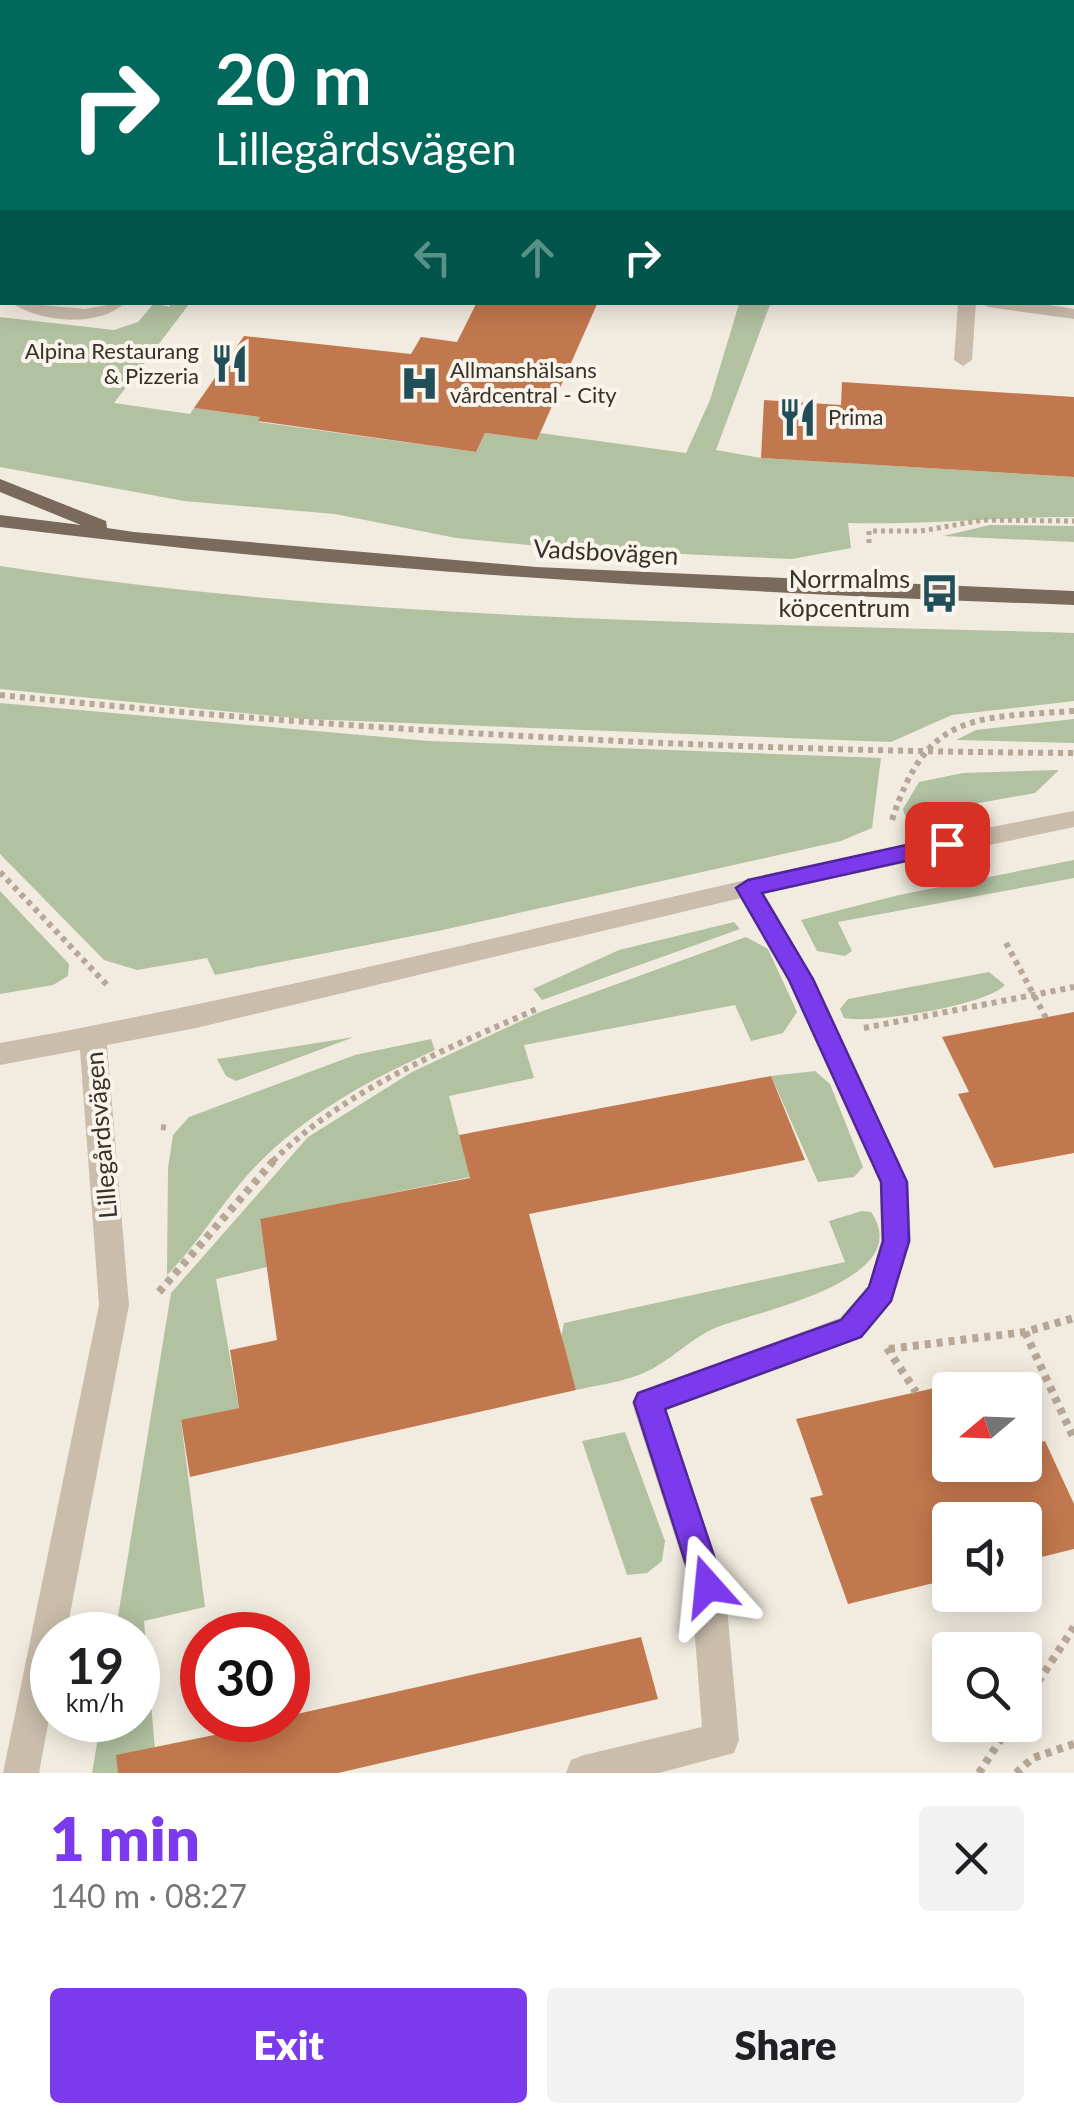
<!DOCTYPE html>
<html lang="en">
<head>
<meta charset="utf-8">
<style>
  :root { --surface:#fff; --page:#f2f2f2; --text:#202124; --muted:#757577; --accent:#7c3aed }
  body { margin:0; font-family:Lato,sans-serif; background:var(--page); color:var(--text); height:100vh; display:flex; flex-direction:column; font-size:38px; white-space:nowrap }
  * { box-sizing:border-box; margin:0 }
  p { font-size:32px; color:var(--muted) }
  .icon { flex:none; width:55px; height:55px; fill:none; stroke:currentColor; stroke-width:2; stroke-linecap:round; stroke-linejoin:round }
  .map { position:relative; height:1773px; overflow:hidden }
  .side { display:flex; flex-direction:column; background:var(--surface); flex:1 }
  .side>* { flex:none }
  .top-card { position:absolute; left:0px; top:0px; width:1075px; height:305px; box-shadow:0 5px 25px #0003; background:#00695c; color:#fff; overflow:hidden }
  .needle { width:65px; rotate:251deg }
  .buttons { position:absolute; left:932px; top:1372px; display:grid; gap:20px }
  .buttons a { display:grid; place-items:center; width:110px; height:110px; border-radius:10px; background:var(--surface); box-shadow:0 5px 25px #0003; font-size:50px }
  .speed { position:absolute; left:30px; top:1612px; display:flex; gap:20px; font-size:50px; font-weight:700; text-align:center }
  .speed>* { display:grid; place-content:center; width:130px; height:130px; border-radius:50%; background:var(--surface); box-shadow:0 5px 25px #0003; line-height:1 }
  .speed small { font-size:25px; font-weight:400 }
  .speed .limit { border:15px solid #d22; background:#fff; color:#111 }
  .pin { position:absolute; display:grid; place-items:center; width:85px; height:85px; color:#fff; margin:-42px; border-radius:20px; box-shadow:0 5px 15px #0006 }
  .me { position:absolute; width:110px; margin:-55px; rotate:342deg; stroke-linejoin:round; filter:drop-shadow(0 0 8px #0008) }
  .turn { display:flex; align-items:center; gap:35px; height:210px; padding:0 50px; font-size:45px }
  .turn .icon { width:130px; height:130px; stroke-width:2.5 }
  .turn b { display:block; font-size:70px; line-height:85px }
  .lanes { display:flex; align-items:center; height:95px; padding:0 50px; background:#0003; justify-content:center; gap:50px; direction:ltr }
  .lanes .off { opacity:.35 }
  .round { display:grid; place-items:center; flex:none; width:105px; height:105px; border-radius:10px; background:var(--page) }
  .head { display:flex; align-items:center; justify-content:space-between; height:170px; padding:0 50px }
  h1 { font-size:60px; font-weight:800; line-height:75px; color:var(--accent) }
  .button { display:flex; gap:20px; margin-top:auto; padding:20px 50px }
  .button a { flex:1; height:115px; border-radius:10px; background:var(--accent); color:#fff; font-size:40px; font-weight:800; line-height:115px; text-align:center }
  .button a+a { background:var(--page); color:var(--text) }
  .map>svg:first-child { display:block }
  .green { fill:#b2c1a0 }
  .building { fill:#c2784e }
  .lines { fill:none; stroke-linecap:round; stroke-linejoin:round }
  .path-far3 { stroke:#b6a796; stroke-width:4; stroke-dasharray:2.5 2.5; stroke-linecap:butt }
  .path-far2 { stroke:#b6a796; stroke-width:5; stroke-dasharray:4 4; stroke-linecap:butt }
  .path-far1 { stroke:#b6a796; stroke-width:6; stroke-dasharray:5 5; stroke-linecap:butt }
  .path { stroke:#b6a796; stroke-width:8; stroke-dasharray:6 6; stroke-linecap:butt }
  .minor { fill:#cabdac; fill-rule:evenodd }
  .major { fill:#7a6a5c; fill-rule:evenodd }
  .route { fill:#7c3aed; stroke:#51269a; stroke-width:2.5 }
  .labels { text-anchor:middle; stroke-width:8; stroke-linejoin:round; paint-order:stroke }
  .far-poi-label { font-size:22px; fill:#38302a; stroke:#faf5ec; text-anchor:start }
  .street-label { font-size:25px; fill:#38302a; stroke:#faf5ec }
  .poi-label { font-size:25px; fill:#38302a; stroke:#faf5ec; text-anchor:end }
</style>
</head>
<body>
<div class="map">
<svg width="1074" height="1773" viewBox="0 0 1074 1773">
  <rect width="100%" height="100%" fill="#f2ece0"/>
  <path class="green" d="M771,302L716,450L761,458L1074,477V517C998,517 924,525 848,523L851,548L792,559L571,549L456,538L335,514L184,501L0,467V317L114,330L138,322L154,303L169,307L172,303H190L114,403L190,414L194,408L260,417L259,422L476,452L485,433L537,440L540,433L686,453L710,400L739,304Z
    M990,525L1074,526V542L943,536Z
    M0,566C356,621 715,622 1074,633V701L952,715L891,742L304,719L0,689Z
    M0,703L429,741L881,758L872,828L841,841L438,931L215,975L207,958L137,970L104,960L0,854Z
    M1074,719V743L956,740L976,730Z
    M1059,770L1035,793L913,815L905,816L903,809L919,782L963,773Z
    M1074,860V878L838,922L852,951L845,956L817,951L801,920L899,895Z
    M0,891L69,964L68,976L53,985L0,994Z
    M734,922L740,929L542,1000L533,989L619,950Z
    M746,937L768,949L797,1012L783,1033L751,1041L735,1005L524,1045L534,1078L449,1096L470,1177L260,1220L267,1267L216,1279L239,1408L181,1421L205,1607L144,1621L157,1773H92L101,1720H138V1635H115L171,1293L308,1137L412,1072L540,1012Z
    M989,972L1005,985C987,1005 873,1024 844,1018L840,1009L848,999Z
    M354,1037L236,1081L226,1076L217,1059Z
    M431,1039L435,1050C365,1082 296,1119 244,1179C217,1210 196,1246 167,1275L168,1168L173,1135L189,1117L355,1055Z
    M815,1071L830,1084L863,1167L854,1177L818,1182L771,1076Z
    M862,1211L871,1212C919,1281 753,1312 715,1328C694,1337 676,1355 657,1366C633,1381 603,1384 576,1390L561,1338L564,1323L845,1262L829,1221Z
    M625,1432L665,1541L662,1561L647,1573L627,1575L582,1441Z"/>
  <path class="building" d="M477,302H598L537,440L485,433L476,452L258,421L260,417L194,408L244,336L411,354L421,337L457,342Z
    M842,382L1074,397V477L761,458L764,400L841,405Z
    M1074,1012V1153L994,1168L958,1094L969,1092L942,1037Z
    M771,1076L805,1160L529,1214L576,1390L190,1477L181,1420L239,1408L230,1350L277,1340L260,1219L470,1178L459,1135Z
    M997,1374L1004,1390H950V1465H1025V1437L1029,1445L1045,1441L1074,1504V1549L1025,1561V1520H950V1579L848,1604L810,1498L823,1495L796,1419Z
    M641,1637L658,1699L338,1773H118L116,1755L288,1720V1716Z"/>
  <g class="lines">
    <path class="path-far3" d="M1072,255V274"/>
    <path class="path-far2" d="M869,543V531H921L983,520L1074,521"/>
    <path class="path-far1" d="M0,695C357,731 715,751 1074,753
      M892,820C927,712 973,718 1074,711
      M0,872L107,985
      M1006,943L1046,1018
      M864,1028L1074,987
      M161,1127L169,1128
      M273,1161C346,1088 447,1049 539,1008"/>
    <path class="path" d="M159,1292L276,1158
      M1025,1332L1074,1439
      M887,1348L916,1392
      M889,1349L1025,1332L1074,1318
      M1025,1702L1074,1627
      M979,1773L1010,1725
      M1016,1773L1033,1758L1074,1744"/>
    <path class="minor" d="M71,0H85L86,2H72Z
      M0,51H2V59H0Z
      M2,130V140L0,141V131Z
      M0,184H2V194H0Z
      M11,302L84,309L126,302C100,328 39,323 11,302Z
      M958,302H976L972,360L963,366L954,360Z
      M980,302H1030L1074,309V319L988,307Z
      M1074,811V827L763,893L814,979L908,1182L911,1241L892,1302L862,1338L666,1410L725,1586L739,1740L734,1753L659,1773H566L571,1760L584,1755L702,1727L691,1586L632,1403L637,1393L840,1318L868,1287L881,1241L880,1182L789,980L741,898L196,1028L107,1045L129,1305L66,1635H52V1703L39,1773H3L99,1305L80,1050L0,1065V1043C361,978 714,879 1074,811Z"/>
    <path class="major" d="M0,479L106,521L107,528L134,532L536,567L1074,591V605C715,592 357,572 0,527V515L81,525L0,492Z"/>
  </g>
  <path class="route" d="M947,836L955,838V850L762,893L813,979L907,1182L909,1241L891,1301L861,1337L665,1409L724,1586L719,1597L708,1601L697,1597L693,1586L634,1402L638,1393L841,1320L869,1287L883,1241L881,1182L789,980L736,888L748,880Z"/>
  <defs>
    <symbol id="restaurant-bare" viewBox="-9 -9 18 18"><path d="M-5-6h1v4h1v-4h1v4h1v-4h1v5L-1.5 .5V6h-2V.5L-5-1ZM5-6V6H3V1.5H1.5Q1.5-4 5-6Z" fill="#214f59" stroke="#faf5ec" stroke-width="2.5" paint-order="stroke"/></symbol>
    <symbol id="hospital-bare" viewBox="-9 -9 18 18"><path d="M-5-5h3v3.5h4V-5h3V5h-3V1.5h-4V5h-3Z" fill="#214f59" stroke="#faf5ec" stroke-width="2.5" paint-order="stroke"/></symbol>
    <symbol id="bus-bare" viewBox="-9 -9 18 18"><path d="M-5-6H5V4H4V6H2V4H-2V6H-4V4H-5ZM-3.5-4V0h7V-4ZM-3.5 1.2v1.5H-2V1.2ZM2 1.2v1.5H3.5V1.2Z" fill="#214f59" stroke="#faf5ec" stroke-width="2.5" paint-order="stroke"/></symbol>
  </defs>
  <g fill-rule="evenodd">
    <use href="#restaurant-bare" x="202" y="336" width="55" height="55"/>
    <use href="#hospital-bare" x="392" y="356" width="55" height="55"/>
    <use href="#restaurant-bare" x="770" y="390" width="55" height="55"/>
    <use href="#bus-bare" x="912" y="566" width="55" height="55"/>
  </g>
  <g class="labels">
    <g class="far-poi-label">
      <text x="199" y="359" text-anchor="end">Alpina Restaurang<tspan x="199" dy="25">&amp; Pizzeria</tspan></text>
      <text x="450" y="378">Allmanshälsans<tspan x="450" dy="25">vårdcentral - City</tspan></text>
      <text x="828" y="425">Prima</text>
    </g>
    <g class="street-label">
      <text transform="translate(606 552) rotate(3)" y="9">Vadsbovägen</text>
      <text transform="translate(101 1135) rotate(-95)" y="9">Lillegårdsvägen</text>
    </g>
    <g class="poi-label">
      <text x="910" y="588">Norrmalms<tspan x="910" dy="29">köpcentrum</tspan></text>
    </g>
  </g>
</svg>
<div class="buttons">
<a><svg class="needle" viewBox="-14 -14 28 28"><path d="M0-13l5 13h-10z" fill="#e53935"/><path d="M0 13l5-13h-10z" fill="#757577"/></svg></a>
<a><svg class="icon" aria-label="sound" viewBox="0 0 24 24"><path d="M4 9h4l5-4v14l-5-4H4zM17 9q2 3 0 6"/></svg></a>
<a><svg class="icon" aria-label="search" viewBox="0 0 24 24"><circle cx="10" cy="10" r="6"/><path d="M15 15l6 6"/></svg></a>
</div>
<div class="speed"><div>19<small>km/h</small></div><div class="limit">30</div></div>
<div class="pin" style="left:947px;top:844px;background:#d93025"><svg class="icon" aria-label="arrive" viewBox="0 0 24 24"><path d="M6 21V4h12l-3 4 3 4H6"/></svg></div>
<svg class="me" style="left:708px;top:1586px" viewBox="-20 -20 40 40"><path d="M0-17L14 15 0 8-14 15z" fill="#7c3aed" stroke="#fff" stroke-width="4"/></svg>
<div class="top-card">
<div class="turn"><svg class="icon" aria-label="right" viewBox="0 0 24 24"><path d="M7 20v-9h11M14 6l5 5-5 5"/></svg><div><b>20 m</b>Lillegårdsvägen</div></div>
<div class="lanes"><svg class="icon off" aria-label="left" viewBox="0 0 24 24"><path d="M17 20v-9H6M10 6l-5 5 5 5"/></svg><svg class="icon off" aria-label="ahead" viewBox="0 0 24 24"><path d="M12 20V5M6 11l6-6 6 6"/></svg><svg class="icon" aria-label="right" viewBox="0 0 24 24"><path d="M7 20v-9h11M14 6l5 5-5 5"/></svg></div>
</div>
</div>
<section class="side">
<div class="head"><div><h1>1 min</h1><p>140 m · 08:27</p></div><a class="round"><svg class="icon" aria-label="close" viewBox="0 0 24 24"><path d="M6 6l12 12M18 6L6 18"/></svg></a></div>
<div class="button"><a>Exit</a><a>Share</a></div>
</section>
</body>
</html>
